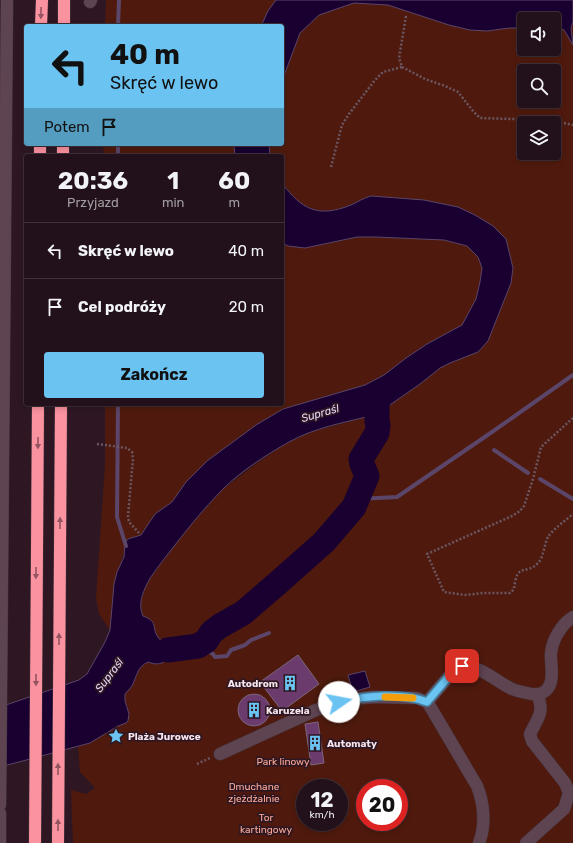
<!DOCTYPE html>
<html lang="pl">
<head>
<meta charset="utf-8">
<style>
  :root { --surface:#22111a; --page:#2e1f27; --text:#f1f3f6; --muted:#a29da2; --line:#3f3139; --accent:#6bc3f2 }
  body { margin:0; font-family:Rubik,sans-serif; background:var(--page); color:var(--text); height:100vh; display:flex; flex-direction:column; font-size:15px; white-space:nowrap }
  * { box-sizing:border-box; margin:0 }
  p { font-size:13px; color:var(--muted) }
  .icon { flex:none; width:22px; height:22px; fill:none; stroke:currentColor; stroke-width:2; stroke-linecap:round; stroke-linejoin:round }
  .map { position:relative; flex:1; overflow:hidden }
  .side { position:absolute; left:24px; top:154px; width:260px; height:252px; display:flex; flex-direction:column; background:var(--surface); border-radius:4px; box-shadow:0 2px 6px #0003,0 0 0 1px var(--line) }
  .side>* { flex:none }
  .top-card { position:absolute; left:24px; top:24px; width:260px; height:122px; border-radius:4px; box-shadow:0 2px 6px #0003,0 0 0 1px var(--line); background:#6bc3f2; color:#111; overflow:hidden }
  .fabs { position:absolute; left:517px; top:12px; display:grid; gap:8px }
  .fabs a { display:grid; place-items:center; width:44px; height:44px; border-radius:4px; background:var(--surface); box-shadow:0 2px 6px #0003,0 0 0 1px var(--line); font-size:20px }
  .speed { position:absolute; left:296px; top:779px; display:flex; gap:8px; font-size:20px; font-weight:700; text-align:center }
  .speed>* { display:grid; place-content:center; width:52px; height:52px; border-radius:50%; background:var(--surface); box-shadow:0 2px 6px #0003,0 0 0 1px var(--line); line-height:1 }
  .speed small { font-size:10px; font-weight:400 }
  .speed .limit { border:6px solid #d22; background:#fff; color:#111 }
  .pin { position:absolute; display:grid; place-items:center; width:34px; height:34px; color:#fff; margin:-17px; border-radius:8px; box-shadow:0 2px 6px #0006 }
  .me { position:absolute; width:44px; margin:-22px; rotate:78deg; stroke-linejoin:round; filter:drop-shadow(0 0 3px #0008) }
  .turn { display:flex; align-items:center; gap:14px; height:84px; padding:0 20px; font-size:18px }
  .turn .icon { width:52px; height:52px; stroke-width:2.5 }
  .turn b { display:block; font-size:28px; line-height:34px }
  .then { display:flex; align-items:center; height:38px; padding:0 20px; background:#0003; gap:8px; font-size:15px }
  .eta { display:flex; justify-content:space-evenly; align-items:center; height:68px; text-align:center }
  .eta b { font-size:24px; font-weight:700; line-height:28px }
  .button { display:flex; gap:8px; margin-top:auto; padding:8px 20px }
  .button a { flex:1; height:46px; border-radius:4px; background:var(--accent); color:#111; font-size:16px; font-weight:700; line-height:46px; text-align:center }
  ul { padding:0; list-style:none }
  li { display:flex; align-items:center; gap:12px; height:56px; padding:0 20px; border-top:1px solid var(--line) }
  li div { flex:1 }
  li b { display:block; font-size:15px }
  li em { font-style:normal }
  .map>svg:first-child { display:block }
  .green { fill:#4f1a0d; fill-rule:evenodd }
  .water { fill:#190031; stroke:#5b4569 }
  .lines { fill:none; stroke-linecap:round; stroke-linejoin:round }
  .stream { stroke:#5b4569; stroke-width:4 }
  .river { stroke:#190031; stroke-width:25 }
  .building { fill:#6a3b6c; stroke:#7b667b }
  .minor-casing { stroke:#46353e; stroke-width:13 }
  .highway-casing { stroke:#46353e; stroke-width:13 }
  .path { stroke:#6b5661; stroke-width:2.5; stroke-dasharray:2 2; stroke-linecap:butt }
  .minor { stroke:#5e4451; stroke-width:12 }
  .highway { stroke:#fa92a0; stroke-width:12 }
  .oneway { fill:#945462 }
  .route-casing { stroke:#467f9d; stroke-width:10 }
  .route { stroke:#6bc3f2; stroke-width:7 }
  .slow { stroke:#f59e0b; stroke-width:7 }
  .labels { text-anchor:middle; stroke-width:3.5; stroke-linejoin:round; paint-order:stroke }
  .poi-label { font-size:10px; font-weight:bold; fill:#f6e5ed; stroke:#2e1723; text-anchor:start }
  .park-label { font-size:10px; fill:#fdab96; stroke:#2e1723 }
  .water-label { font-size:11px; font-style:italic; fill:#e2d5f8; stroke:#2e1723 }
</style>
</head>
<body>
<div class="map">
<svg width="573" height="843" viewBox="0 0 573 843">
  <rect width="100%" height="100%" fill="#2e1723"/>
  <path class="green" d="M106,0H276L268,11L261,26H105Z
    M354,3L388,5L449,25L470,30L487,31L509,28H524V49H554V27L564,30L570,28L573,22V843H73L71,790L86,794L95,788L80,772L78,747L90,743L118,726L126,723L128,707L125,701V694C127,691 130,689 132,686C137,676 137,667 148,662L153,664L160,640L143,616L140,610L141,600L147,583L183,534L223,489L260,461L288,442L307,433L370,416L378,417L384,409L420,384L440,368L450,363L478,352L513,268L506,239L364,198C342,210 319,218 297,200C292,196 286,190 283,184C280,179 282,163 282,156H270L269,144H282V81L300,33L319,15ZM524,71H554V101H524ZM524,123H554V153H524ZM305,788H339V822H305ZM365,788H399V822H365Z
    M103,144H234L235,156H104Z
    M357,237H376L444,240L467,246L478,257L482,268L480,282L476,300L462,325L427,344L406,358L385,375L365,385L283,409L256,425L186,482L172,502L155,514L141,535L128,539L114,584L110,630L99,614L96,598L105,465V404H282V243C302,251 337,242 357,237Z"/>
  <path class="water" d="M276,0H573V22L571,28L573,45L564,30L554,27V19H524V28H509L487,31L470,30L449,25L388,5L354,3L319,15L300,33L282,81V26H261L268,11Z
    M234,144H269L270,156H235Z
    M282,183C302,210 318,218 351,205C358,202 363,198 371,196L424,200L458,207L475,215L493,226L506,239L513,268L511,283L488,341L478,352L450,363L440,368L420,384L384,409L378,417L370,416C342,423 314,428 289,442C266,455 241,471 223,489C203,509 185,532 168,554C161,563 152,574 147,584C142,594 138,605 143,616C159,622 151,627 158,637C162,644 168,642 175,642C178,642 181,643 184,643C189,643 194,642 199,641L204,645L203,649C195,653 186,651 178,654C165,658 164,668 148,662C137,667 137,676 132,686C130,689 127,691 125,694V701L129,714L128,721L126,723L118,726L90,743L0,767V707L79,680L87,674L105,642L110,630L114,584L117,572L124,557L125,543L128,539L141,535L155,514L172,502L186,482L207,461L256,425L283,409L365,385L384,375L406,358L427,344L462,325L476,299L480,282L482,268L478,257L467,246L444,240L376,237H357L305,248L288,246L282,243Z
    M365,671L370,687L353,692L348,675Z"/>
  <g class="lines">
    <path class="stream" d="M118,26L119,0
      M118,156V144
      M118,404L117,517L126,546
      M494,450L528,473
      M540,479L573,499
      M358,499L397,497L492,432L573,375
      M199,646L213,654L215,657L227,656L231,650L245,645L251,640L269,633"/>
    <path class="river" d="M168,650L198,646L201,644L206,641L212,632L220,626L243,613L279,582L324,542L354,507L367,476L362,464L361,459L377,433L378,425L377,421V405L380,395"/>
  </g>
  <path class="building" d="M298,655L319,684L282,711L260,682Z
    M238 710a16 16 0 1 1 32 0a16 16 0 1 1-32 0Z
    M318,722L324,763L311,765L305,724Z"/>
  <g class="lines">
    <defs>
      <path id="minor" d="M90,2L91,0
        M427,702L456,668C476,661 495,681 512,689C517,691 522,692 527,693C531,694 539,695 542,693C557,686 550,665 551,653C552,643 556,635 562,627C565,623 568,620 573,617
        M220,754L316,710L353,699L374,697L417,698L427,702L431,708L477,786C484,803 486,825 479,843
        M0,805L7,0
        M0,813V843
        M526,843L564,809L569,793L565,783L532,741L530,734C538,717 545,713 537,694"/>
      <path id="highway" d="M41,26L42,0
        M64,26V0
        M40,156V144
        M63,156V144
        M35,843L38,404
        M58,843L61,404"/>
    </defs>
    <use href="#minor" class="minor-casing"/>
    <use href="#highway" class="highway-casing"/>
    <path class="path" d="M406,16L399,58L402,67L425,79L445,86L458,92L473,111L480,118L512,119H546L573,125
      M331,167L342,125L349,114L375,80L383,72L402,67
      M573,418L541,447L533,479L524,506L520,511L512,516L427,554L444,592L465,595L483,593H510L514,589C517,561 526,576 538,563C544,557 544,544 548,537C553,529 566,520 573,514
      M97,444L127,448L132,452L133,459L128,516L129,522L139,533
      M197,764L210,758"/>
    <use href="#minor" class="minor"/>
    <use href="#highway" class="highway"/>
  </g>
  <defs><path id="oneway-solid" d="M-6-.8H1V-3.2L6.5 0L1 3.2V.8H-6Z"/></defs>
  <g class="oneway">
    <use href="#oneway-solid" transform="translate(41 13) rotate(91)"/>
    <use href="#oneway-solid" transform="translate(38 443) rotate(91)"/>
    <use href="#oneway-solid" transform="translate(60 523) rotate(-89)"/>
    <use href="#oneway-solid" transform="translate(36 573) rotate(91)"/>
    <use href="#oneway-solid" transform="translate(59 639) rotate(-90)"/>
    <use href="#oneway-solid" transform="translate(36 680) rotate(90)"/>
    <use href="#oneway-solid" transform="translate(58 769) rotate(-90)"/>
    <use href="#oneway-solid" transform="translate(58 825) rotate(-90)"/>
  </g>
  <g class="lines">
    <defs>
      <path id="route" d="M339,702C363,696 403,692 427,702L456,668L462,666"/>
    </defs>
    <use href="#route" class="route-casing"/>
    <use href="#route" class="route"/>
    <path class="slow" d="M385,697L413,698"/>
  </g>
  <defs>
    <symbol id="building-bare" viewBox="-9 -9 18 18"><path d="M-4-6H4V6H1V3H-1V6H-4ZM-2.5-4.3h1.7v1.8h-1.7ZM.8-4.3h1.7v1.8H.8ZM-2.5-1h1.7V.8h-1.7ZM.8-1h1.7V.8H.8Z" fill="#6bc3f2" stroke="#2e1723" stroke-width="2.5" paint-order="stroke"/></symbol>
    <symbol id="sight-bare" viewBox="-9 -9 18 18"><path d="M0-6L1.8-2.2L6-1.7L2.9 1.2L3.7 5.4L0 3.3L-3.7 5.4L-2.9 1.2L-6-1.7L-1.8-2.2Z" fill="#6bc3f2" stroke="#2e1723" stroke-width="2.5" paint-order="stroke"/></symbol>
  </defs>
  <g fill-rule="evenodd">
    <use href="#building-bare" x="279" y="672" width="22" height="22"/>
    <use href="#building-bare" x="243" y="699" width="22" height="22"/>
    <use href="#sight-bare" x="105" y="725" width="22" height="22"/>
    <use href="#building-bare" x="304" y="732" width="22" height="22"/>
  </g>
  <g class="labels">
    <g class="poi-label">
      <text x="278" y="687" text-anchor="end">Autodrom</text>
      <text x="266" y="714">Karuzela</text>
      <text x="128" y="740">Plaża Jurowce</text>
      <text x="327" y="747">Automaty</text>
    </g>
    <g class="park-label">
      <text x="283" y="765">Park linowy</text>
      <text x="254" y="790">Dmuchane<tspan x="254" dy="12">zjeżdżalnie</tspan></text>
      <text x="266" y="821">Tor<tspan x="266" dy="12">kartingowy</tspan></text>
    </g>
    <g class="water-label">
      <text transform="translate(320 413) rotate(-16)" y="4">Supraśl</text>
      <text transform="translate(109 675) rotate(-53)" y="4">Supraśl</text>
    </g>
  </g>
</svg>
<div class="fabs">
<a><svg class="icon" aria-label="sound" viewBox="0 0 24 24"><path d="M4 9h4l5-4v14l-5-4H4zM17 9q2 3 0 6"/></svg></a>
<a><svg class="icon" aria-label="search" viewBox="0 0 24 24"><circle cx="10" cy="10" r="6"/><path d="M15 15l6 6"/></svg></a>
<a><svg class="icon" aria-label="layers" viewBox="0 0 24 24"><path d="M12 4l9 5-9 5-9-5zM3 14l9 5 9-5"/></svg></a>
</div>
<div class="speed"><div>12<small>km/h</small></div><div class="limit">20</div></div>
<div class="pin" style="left:462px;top:666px;background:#d93025"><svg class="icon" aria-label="arrive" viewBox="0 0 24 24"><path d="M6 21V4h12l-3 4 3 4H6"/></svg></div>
<svg class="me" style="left:339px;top:702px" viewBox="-20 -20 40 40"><circle r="19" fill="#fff"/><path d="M0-13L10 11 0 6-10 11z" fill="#6bc3f2"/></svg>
<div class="top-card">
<div class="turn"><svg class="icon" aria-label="left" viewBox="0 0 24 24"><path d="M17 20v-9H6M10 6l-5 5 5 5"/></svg><div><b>40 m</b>Skręć w lewo</div></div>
<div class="then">Potem<svg class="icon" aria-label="arrive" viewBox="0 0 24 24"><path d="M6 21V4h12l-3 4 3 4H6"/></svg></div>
</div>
<section class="side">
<div class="eta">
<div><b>20:36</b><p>Przyjazd</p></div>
<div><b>1</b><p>min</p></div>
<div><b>60</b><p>m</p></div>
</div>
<ul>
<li><svg class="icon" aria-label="left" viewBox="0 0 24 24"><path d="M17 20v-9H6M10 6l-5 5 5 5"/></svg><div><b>Skręć w lewo</b></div><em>40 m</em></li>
<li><svg class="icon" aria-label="arrive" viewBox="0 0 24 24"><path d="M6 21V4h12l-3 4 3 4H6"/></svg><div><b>Cel podróży</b></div><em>20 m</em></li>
</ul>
<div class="button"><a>Zakończ</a></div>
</section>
</div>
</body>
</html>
